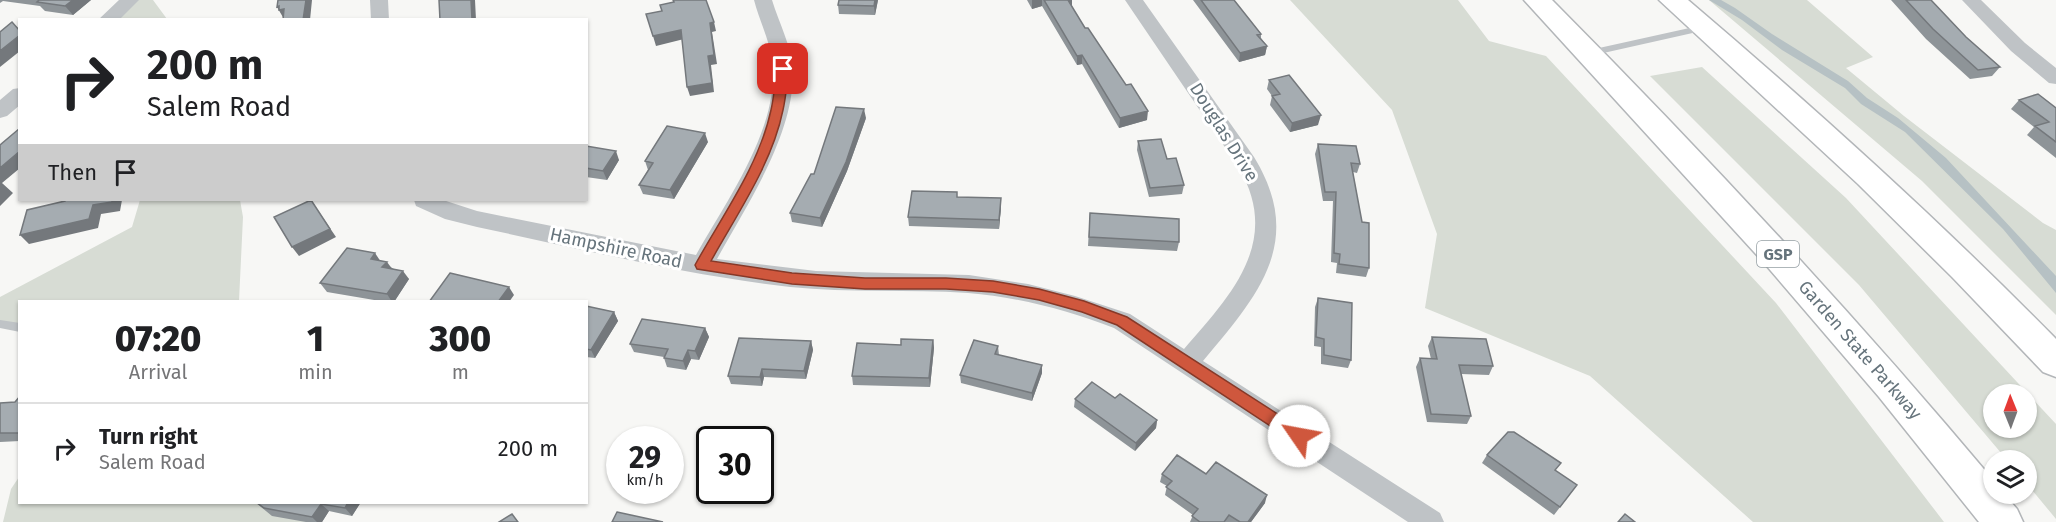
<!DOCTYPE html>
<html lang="en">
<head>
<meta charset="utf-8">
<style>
  :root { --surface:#fff; --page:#f2f2f2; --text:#202124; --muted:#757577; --line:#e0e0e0 }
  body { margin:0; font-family:"Fira Sans",sans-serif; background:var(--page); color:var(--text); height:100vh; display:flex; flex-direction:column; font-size:22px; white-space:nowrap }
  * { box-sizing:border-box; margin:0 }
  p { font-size:20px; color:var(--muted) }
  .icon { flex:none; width:33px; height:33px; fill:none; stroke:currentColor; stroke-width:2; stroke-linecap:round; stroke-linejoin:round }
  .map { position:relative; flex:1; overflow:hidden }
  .details { position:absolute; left:18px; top:300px; width:570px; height:204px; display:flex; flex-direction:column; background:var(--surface); border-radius:0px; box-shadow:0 2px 4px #0004 }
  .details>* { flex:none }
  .banner { position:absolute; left:18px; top:18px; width:570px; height:183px; border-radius:0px; box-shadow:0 2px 4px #0004; background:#fff; color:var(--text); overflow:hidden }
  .needle { width:39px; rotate:359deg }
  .controls { position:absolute; left:1983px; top:384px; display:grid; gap:12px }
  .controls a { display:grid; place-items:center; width:54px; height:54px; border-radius:50%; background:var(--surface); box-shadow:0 2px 4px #0004; font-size:30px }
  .speed { position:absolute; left:606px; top:426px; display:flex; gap:12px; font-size:30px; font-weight:700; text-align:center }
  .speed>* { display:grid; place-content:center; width:78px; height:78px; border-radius:50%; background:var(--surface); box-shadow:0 2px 4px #0004; line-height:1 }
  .speed small { font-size:15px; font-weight:400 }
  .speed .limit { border:3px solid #111; border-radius:9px; background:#fff; color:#111 }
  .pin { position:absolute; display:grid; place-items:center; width:51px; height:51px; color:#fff; margin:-26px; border-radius:12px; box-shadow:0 3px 9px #0006 }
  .me { position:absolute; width:66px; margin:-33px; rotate:303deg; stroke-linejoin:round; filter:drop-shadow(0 0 4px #0008) }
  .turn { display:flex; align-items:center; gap:21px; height:126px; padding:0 30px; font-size:27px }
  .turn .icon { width:78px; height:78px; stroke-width:2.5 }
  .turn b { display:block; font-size:42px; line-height:51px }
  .then { display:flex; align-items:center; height:57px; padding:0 30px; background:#0003; gap:12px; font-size:22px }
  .eta { display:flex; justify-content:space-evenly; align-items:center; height:102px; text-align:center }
  .eta b { font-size:36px; font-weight:800; line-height:42px }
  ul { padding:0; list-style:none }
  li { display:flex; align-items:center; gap:18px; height:90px; padding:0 30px; border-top:2px solid var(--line) }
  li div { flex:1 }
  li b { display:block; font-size:22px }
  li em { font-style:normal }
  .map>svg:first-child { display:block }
  .green { fill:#d7dcd4; fill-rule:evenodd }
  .water { fill:#b6c1c4 }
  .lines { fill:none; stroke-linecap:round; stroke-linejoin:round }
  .highway-casing { stroke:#b3b6b9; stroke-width:3 }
  .lane { fill:#bfc3c6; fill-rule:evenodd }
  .street { fill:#bfc3c6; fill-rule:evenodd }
  .highway { fill:#fff; fill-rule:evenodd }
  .wall { fill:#8e9498 }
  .shaded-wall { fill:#74787c }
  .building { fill:#a5acb1; stroke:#74787c; stroke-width:1.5 }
  .route { fill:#cf573d; stroke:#873928; stroke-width:1.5 }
  .labels { text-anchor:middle; stroke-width:6; stroke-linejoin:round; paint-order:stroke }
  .shield { fill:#fff; stroke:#949ea3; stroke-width:1.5 }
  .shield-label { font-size:16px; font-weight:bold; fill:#66747c }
  .street-label { font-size:18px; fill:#66747c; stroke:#fff }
</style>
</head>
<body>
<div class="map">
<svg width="2056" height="522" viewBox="0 0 2056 522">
  <rect width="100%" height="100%" fill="#f7f7f5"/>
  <path class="green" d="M137,0H153L167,19L114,20Z
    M1290,0H1458L1489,41L1546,56L1776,303L1944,522H1753L1590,376L1425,308L1437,234L1392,110Z
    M1709,0H1807L1873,57L1846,68L1904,116L2043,223L2056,230V315L1922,181Z
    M1702,67L1846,198L2056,424V519L2027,484L2026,460H2007L1859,285L1650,76ZM2026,394V428H1994V394Z
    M140,200H240L243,217L239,301L20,302L19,326L0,323V297L132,227Z
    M19,477L20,502L300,503L310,522H3L11,489Z"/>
  <path class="water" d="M1709,0H1721L1735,8L1772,34L1848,81L1867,98L1898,118L1946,158L2056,276V293L2003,229L1905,132L1861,104L1845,88L1782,50L1742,20Z"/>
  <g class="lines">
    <defs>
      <path id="highway" d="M1524,0H1552C1706,155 1854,314 1994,481V494H2004L2017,509L2023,522H1979L1879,397L1765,264Z
        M1659,0H1688C1815,108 1939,220 2056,339V377L2043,372L1952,277L1858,184Z"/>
    </defs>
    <use href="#highway" class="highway-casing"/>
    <path class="lane" d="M1703,25L1707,28L1706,30L1590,56L1586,53L1590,50Z
      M0,320L20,323V332L0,328Z"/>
    <path class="street" d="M119,0H139L119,20H98Z
      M370,0H388L389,20H371Z
      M754,0H772C779,23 792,47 793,71C794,136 747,204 717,259L816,271L969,275L1028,284L1075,296L1130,314L1184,349C1231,295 1282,242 1239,168L1125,0H1143L1254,157C1306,242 1258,295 1203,361L1440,513L1444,522H1408L1114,328C1067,310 1018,297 968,293C909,289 849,293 790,287C685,275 581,249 477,227L445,219L416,206L414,200H443L477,211L696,255C726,202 775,134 773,71C773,47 760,23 754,0Z
      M1962,0H1981L2025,43L2056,68V84L2049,83L2011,51Z
      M20,88V105L7,116L0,118V100L13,89Z"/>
    <use href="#highway" class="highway"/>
  </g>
  <path class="wall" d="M0,0H91L73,15L45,11L40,6L3,1L0,3Z
    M878,0L875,15L839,14L838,5Z
    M1027,0H1072V7L1085,28L1147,120L1119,128L1082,64L1077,65L1042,6L1032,9Z
    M1193,0H1234L1261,34V38L1267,46L1265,55L1239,62Z
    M1891,0H1931L1966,37L2000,67L1992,76L1970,79L1926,39Z
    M1269,80L1318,125L1290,132L1270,105L1272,96L1267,89Z
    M2019,100L2056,108V158L2027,135L2034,127L2011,109Z
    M866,118L847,171L822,227L792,222L790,213L814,174Z
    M1138,141L1167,159L1184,185L1182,194L1149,197L1137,150Z
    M708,142L674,199L643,194L639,185L648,170L645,161Z
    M1318,144L1360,164L1357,173L1353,172L1369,268L1366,277L1336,273L1337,263L1331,262L1333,201H1323L1315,154Z
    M586,146L619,160L607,180L586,177Z
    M958,197L1001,207L999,229L909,226L908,217Z
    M1090,213L1179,242L1177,251L1088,246Z
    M380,260L409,279L394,302H386L327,292L320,283Z
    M1318,298L1351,360L1348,368L1321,364V347L1314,346L1315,307Z
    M586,306L614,312L618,321L595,358L586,357Z
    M705,328L709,337L699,360L691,359L686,370L667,367L664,358V357L634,352L630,344Z
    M1432,337L1493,366L1489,375L1461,374L1471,416L1467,424L1427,422L1416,367L1420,358L1431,359L1428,346Z
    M933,340L934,348L930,387L853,385L852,376L901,345Z
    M811,341L813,350L806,379L764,377L762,386L731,384L728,376Z
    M998,346L999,355L1042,373L1032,401L961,383L960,375Z
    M20,396V441L0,442V403L15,402Z
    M1115,398L1157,420L1156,428L1135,451L1074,407L1075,399Z
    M1487,455L1555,471L1577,485L1554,515L1482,463Z
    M1162,474H1206L1265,503L1251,522H1190L1193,515L1165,495L1167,486L1160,482Z
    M255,502H361L352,516L329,511L322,522H306L272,516Z"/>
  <path class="shaded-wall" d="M73,0H91L73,15L65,6Z
    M306,0H312L310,20H303Z
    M471,0H475L476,20H472Z
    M875,0H878L875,15L874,6Z
    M1032,0H1042V6L1032,9Z
    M1067,0H1072V8Z
    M279,6L284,9V19L277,7Z
    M714,22L716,31L712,32L717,64L711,65L714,92L690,96L687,87L708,56L710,23Z
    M681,30L684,39L656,46L653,36Z
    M20,35V51L0,67V51Z
    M1267,46L1265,55L1239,62L1240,53Z
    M1082,55V64L1077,65V56Z
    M864,109L866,118L847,171L822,227L820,218Z
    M1148,111L1147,120L1119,128L1120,118Z
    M1321,115L1318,125L1290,132L1292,123Z
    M705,133L708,142L674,199L670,190Z
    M20,151V168L2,183L13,193L0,206V168Z
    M616,151L619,160L607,180L603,171Z
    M1001,198V207L999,229V220Z
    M112,200H122L120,211L101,214L98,228L29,244L20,235L93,205Z
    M311,200L336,237L299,256L292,247Z
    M375,253L381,262L371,259Z
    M387,262L393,270L382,267Z
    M403,271L409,279L394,302H392L387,294Z
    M509,287L514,295L509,302H498Z
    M614,312L618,321L595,358L591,350Z
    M705,328L709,337L699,360L695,351Z
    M933,340L934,348L930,387L929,378Z
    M811,341L813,350L806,379L804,371Z
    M688,350L691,359L686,370L683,361Z
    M1042,365V373L1032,401V393Z
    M762,369L764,377L762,386L760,377Z
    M1157,420L1156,428L1135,451L1136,443Z
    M1267,495L1265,503L1251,522H1248Z
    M348,502H361L352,516L345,508Z
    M321,504L329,511L322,522H317L312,517Z"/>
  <path class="building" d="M39,0H73L65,6L37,2Z
    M278,0H306L303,20H283L284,9L279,10V6L277,7Z
    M439,0H471L472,20H440Z
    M673,0H706L714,22L710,23L714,55L708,56L712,83L687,87L681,30L653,36L646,14L662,11L660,5L674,2Z
    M839,0H875L874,6L838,5Z
    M1044,0H1068L1085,28H1088L1126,85L1131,84L1148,111L1120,118L1082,55L1077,56Z
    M1201,0H1234L1261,34L1257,35L1267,46L1240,53Z
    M1906,0H1931L1966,37L2000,67L1978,70L1933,29Z
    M12,22L20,31V35L0,51V32Z
    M1289,75L1321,115L1292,123L1272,96L1280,94L1269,80Z
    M2038,94L2056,108V142L2035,126L2049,122L2019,100Z
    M836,107L864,109L846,162L820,218L790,213L811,174H814Z
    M667,126L705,133L670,190L639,185L653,163L645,161Z
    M20,128V151L0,168V145Z
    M1161,139L1167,159L1176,158L1184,185L1150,188L1138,141Z
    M1318,144L1356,146L1360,164L1351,163L1362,222L1369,223V268L1339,264L1340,254L1334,253L1336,192H1325Z
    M586,146L616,151L603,171L586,168Z
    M912,191L957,192V197L1001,198L999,220L908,217Z
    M66,200H112V202L93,205L89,219L20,235L27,210L65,201Z
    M311,200L330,229L292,247L274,217Z
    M1090,213L1179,219V242L1089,237Z
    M347,248L375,253L371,259L387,262L382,267L403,271L387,294L320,283Z
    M450,273L509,287L498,302H429Z
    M1318,298L1352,303L1351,360L1324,355V339L1316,337Z
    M586,306L614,312L591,350L586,349Z
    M642,319L705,328L695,351L688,350L683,361L664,358L668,349L630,344Z
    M1432,337L1486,339L1493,366L1459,365L1471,416L1431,414L1420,358L1437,359Z
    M739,338L811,341L804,371L762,369L760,377L728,376Z
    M901,339L933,340L929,378L852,376L857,343L901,345Z
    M974,340L998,346L995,354L1042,365L1032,393L960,375Z
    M1092,382L1115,398L1120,394L1157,420L1136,443L1075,399Z
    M20,396V433H0V403L15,402Z
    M1508,432H1514L1561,463L1555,470L1577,485L1560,507L1487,455Z
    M1177,455L1206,474L1216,462L1267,495L1248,522H1240L1229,515L1224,522H1200L1192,516L1198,509L1166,487L1172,481L1162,474Z
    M256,502H348L345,508L321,504L312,517L264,508Z
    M617,512L663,522H612Z
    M512,514L518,522H499Z
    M1625,514L1635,522H1618Z"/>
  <path class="route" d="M783,65L789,69C787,82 786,97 783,110C772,164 737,214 711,261L792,273L865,278H946L993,281L1039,289L1084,301L1127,317L1304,431L1307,436L1304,441L1299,443L1293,441L1117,325L1082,312L1039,300L993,292L946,289H865L792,284L697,269L695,265C722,216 759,166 771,110C774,97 775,82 777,69Z"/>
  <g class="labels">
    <rect class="shield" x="1757" y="241" width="42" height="26" rx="4.5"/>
    <g class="shield-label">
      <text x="1778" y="260">GSP</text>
    </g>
    <g class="street-label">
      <text transform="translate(1224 132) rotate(58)" y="6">Douglas Drive</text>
      <text transform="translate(616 248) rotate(12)" y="6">Hampshire Road</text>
      <text transform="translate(1860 350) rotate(49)" y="6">Garden State Parkway</text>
    </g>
  </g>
</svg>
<div class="controls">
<a><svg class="needle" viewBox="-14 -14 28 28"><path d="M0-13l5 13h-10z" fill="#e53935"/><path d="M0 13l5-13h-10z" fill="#757577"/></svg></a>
<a><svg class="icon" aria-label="layers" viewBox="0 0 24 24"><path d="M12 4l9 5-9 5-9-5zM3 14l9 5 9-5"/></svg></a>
</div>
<div class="speed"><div>29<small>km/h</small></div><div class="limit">30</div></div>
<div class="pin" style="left:783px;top:69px;background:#d93025"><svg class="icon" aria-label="arrive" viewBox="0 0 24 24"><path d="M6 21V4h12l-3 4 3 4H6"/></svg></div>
<svg class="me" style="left:1299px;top:436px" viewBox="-20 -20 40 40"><circle r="19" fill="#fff"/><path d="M0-13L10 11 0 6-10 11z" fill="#cf573d"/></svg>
<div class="banner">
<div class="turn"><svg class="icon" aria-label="right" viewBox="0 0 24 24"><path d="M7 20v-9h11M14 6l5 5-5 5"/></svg><div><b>200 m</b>Salem Road</div></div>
<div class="then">Then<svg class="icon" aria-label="arrive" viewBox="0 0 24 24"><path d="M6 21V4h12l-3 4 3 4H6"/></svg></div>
</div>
<section class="details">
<div class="eta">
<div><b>07:20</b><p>Arrival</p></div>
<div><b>1</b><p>min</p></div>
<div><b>300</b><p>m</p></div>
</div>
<ul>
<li><svg class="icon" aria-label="right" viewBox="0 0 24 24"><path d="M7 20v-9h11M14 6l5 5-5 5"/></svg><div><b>Turn right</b><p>Salem Road</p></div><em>200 m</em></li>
</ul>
</section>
</div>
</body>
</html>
